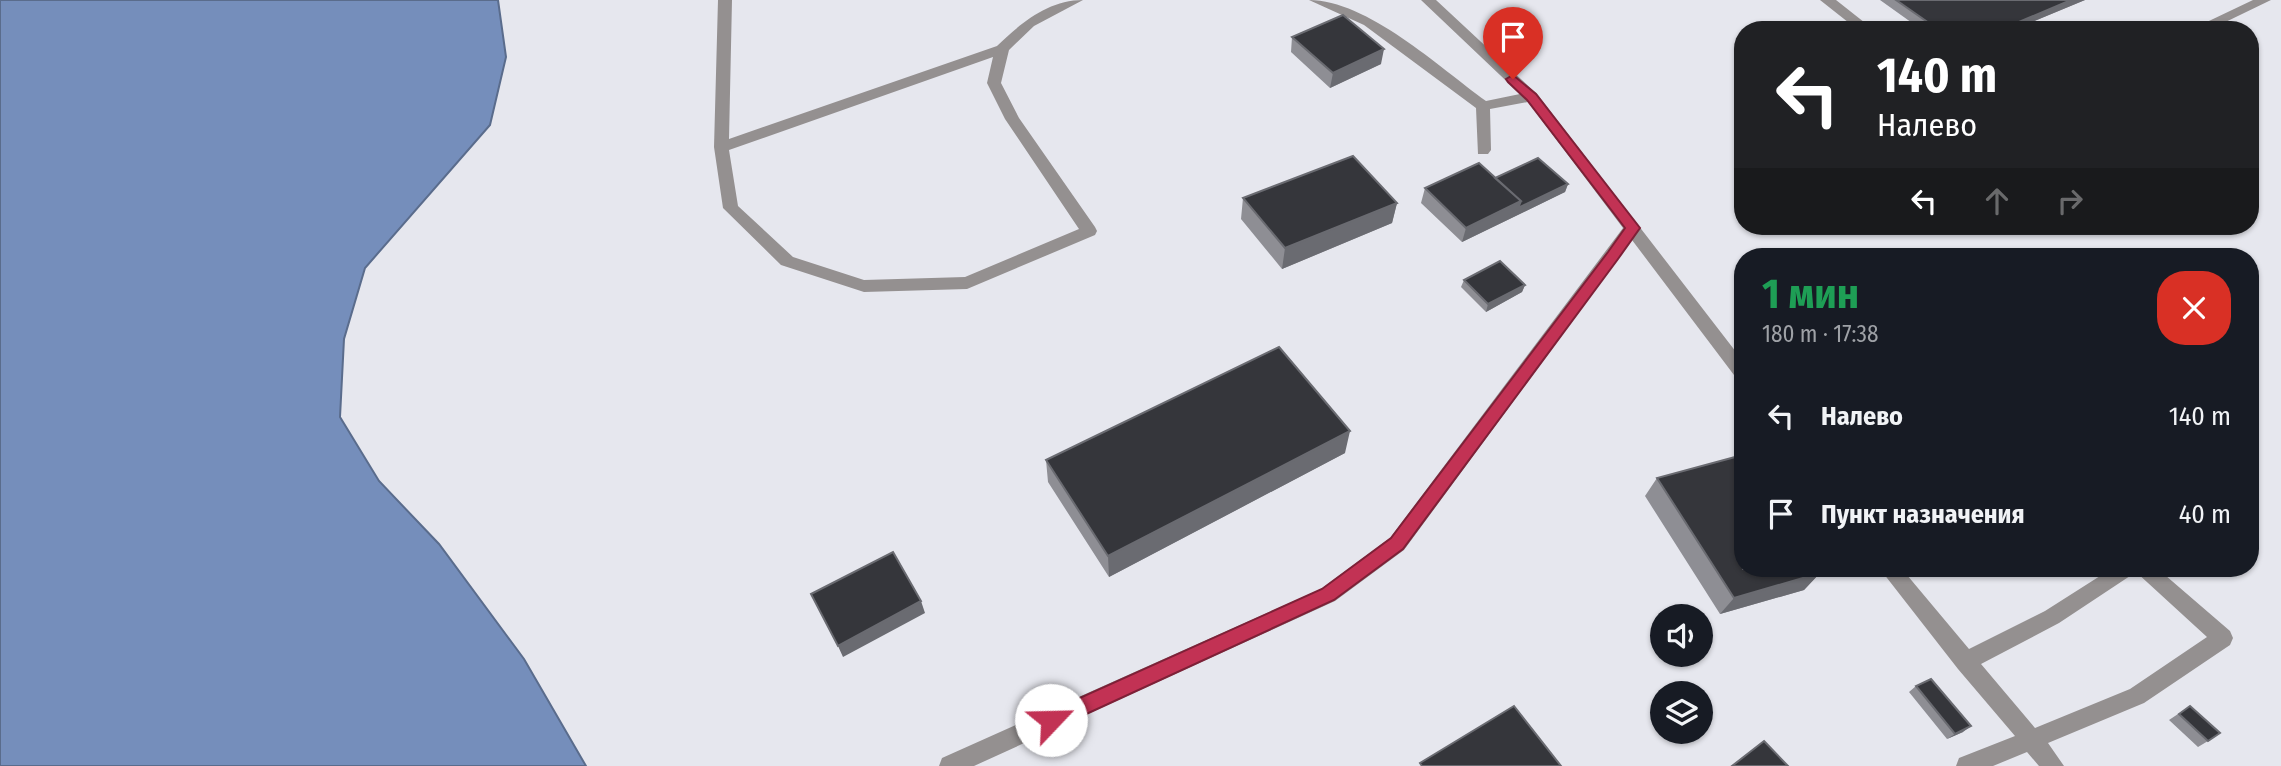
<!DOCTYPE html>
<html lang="ru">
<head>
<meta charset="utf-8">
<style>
  :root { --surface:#171b24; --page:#242831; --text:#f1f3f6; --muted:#9ea1a6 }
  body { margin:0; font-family:"Fira Sans Condensed",sans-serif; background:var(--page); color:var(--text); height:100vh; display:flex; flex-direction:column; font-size:26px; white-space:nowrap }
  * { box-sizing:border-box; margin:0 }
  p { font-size:23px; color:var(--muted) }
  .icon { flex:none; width:38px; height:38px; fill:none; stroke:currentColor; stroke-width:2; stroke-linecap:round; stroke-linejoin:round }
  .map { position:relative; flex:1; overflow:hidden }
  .side { position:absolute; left:1734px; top:248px; width:525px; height:329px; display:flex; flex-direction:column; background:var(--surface); border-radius:28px; box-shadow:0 2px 5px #0004 }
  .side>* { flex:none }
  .banner { position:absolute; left:1734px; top:21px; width:525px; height:214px; border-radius:28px; box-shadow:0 2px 5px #0004; background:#202124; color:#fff; overflow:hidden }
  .controls { position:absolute; left:1650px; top:604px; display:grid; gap:14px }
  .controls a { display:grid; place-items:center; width:63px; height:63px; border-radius:50%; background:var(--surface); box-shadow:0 2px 5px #0004; font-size:35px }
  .pin { position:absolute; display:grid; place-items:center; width:60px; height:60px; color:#fff; margin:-72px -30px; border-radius:50% 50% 50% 0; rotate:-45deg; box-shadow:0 0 7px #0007 }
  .pin .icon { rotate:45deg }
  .me { position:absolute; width:77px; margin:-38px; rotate:66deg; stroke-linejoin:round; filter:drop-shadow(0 0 5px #0008) }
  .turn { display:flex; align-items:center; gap:24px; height:147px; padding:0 28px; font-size:32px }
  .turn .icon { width:91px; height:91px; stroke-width:2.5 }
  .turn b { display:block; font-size:49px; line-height:60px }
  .lanes { display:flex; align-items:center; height:66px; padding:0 28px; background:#0003; justify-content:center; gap:35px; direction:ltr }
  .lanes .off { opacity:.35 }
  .round { display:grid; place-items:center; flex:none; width:74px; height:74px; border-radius:28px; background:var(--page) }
  .overview { display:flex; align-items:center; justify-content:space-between; height:119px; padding:0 28px }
  h1 { font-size:42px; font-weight:700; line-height:52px; color:#1e9e55 }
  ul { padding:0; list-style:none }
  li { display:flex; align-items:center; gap:21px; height:98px; padding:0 28px }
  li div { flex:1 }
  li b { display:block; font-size:26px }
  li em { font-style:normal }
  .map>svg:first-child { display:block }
  .water { fill:#758ebb; stroke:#5a6c8c; stroke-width:2 }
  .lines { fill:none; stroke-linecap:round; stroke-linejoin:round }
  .service { fill:#949090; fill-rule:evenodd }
  .wall { fill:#8e8e94 }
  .shaded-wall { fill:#6a6b71 }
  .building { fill:#35363b; stroke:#6a6b71; stroke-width:2 }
  .route { fill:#c23254; stroke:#7e2037; stroke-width:2 }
</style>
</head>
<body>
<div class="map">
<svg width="2281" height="766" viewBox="0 0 2281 766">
  <rect width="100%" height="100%" fill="#e6e7ee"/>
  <path class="water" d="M0,0H498L506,57L490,125L365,268L344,339L340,417L379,481L439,544L524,659L586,766H0Z"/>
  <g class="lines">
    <path class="service" d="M718,0H732L729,139L997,46C1021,23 1048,0 1083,0L1034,26L1009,50L1001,83L1019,118L1095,227L1097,231L1095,235L967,289L864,292L781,265L723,208L714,147ZM993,57L987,83L1005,119L1079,229L965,277L864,280L793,257L738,206L729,150Z
      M1309,0C1367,0 1439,67 1486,101L1520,94L1421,0H1436L1537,94L1743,361V381L1737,379L1632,240L1404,550L1335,601L974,766H939L942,758L1321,589L1390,538L1623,228L1528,102L1490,109L1491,150L1488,154H1478L1476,108L1364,25Z
      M1820,0H1836L1874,30H1858Z
      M2253,0H2271L2209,30H2190Z
      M1880,569H1902L1969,649L2045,611L2111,569H2158L2230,631L2233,638L2230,645L2144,703L2048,743L2064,766H2039L2027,752L1993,766H1956L1959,758L2015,736L1958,669ZM2136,572L2207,637L2130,689L2035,728L1981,664L2059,623Z"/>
  </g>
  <path class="wall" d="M1880,0H2085L2013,30H1922Z
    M1292,37L1381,64L1330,88L1291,52Z
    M1495,178L1568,184L1565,192L1462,242L1421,203L1425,188Z
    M1243,198L1397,203L1392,223L1282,269L1241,219Z
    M1464,280L1525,285L1522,292L1486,312L1461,287Z
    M1345,453L1109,577L1048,482L1046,460Z
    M1657,478L1820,573L1804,590L1720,614L1645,496Z
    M1916,686L1963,732L1947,739L1909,692Z
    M2190,706L2208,741L2198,747L2169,720Z"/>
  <path class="shaded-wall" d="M2071,0H2085L2013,30H2000Z
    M1384,49L1381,64L1330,88L1333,73Z
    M1568,184L1565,192L1462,242L1466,228L1521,201Z
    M1397,203L1392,223L1282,269L1285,248Z
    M1525,285L1522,292L1486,312L1488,304Z
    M1350,431L1345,453L1109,577L1108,556Z
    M1820,573L1804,590L1720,614L1734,598Z
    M921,601L925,613L843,657L838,646Z
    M1971,726L1963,732L1947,739L1955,734Z"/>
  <path class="building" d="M1896,0H2071L2000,30H1939Z
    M1343,15L1384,49L1333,73L1292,37Z
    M1353,156L1397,203L1285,248L1243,198Z
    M1538,158L1568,184L1518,208L1521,201L1495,178Z
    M1479,163L1521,201L1466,228L1425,188Z
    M1500,261L1525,285L1488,304L1464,280Z
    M1279,347L1350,431L1108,556L1046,460Z
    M1739,456L1743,462V569H1817L1820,573L1734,598L1657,478Z
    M893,552L921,601L838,646L811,594Z
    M1931,679L1971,726L1955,734L1916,686Z
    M1514,706L1561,766H1422L1420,763Z
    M2190,706L2220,733L2208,741L2179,714Z
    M1764,741L1788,766H1732Z"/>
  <path class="route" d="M1513,75L1536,94L1640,228L1618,259L1403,549L1334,600L1058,727L1051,730L1044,727L1041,720L1044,714L1322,589L1391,538L1608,252L1625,228L1527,100L1508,82L1506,79Z"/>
</svg>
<div class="controls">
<a><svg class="icon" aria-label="sound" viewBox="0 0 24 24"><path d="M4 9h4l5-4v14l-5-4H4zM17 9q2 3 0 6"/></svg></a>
<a><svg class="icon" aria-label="layers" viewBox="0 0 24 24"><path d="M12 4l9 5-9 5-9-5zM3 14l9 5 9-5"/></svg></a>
</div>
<div class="pin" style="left:1513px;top:79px;background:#d93025"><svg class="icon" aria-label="arrive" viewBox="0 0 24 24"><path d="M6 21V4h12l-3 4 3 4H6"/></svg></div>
<svg class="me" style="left:1051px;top:720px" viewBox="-20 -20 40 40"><circle r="19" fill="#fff"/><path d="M0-13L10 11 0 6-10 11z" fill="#c23254"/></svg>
<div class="banner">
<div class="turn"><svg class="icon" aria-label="left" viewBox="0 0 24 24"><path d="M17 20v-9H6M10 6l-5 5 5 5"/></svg><div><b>140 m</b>Налево</div></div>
<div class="lanes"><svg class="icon" aria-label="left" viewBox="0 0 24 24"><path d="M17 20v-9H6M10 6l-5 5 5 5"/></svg><svg class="icon off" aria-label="ahead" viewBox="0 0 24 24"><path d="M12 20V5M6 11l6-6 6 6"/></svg><svg class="icon off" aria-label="right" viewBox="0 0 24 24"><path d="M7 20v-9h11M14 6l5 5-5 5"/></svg></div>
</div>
<section class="side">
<div class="overview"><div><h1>1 мин</h1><p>180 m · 17:38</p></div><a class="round" style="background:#d93025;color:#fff"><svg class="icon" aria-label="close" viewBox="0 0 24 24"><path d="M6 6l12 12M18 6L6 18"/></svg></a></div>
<ul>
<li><svg class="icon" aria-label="left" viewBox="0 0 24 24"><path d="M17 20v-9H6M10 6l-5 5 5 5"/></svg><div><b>Налево</b></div><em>140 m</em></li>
<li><svg class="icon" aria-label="arrive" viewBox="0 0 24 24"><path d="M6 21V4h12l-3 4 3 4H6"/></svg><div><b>Пункт назначения</b></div><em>40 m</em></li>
</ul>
</section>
</div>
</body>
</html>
